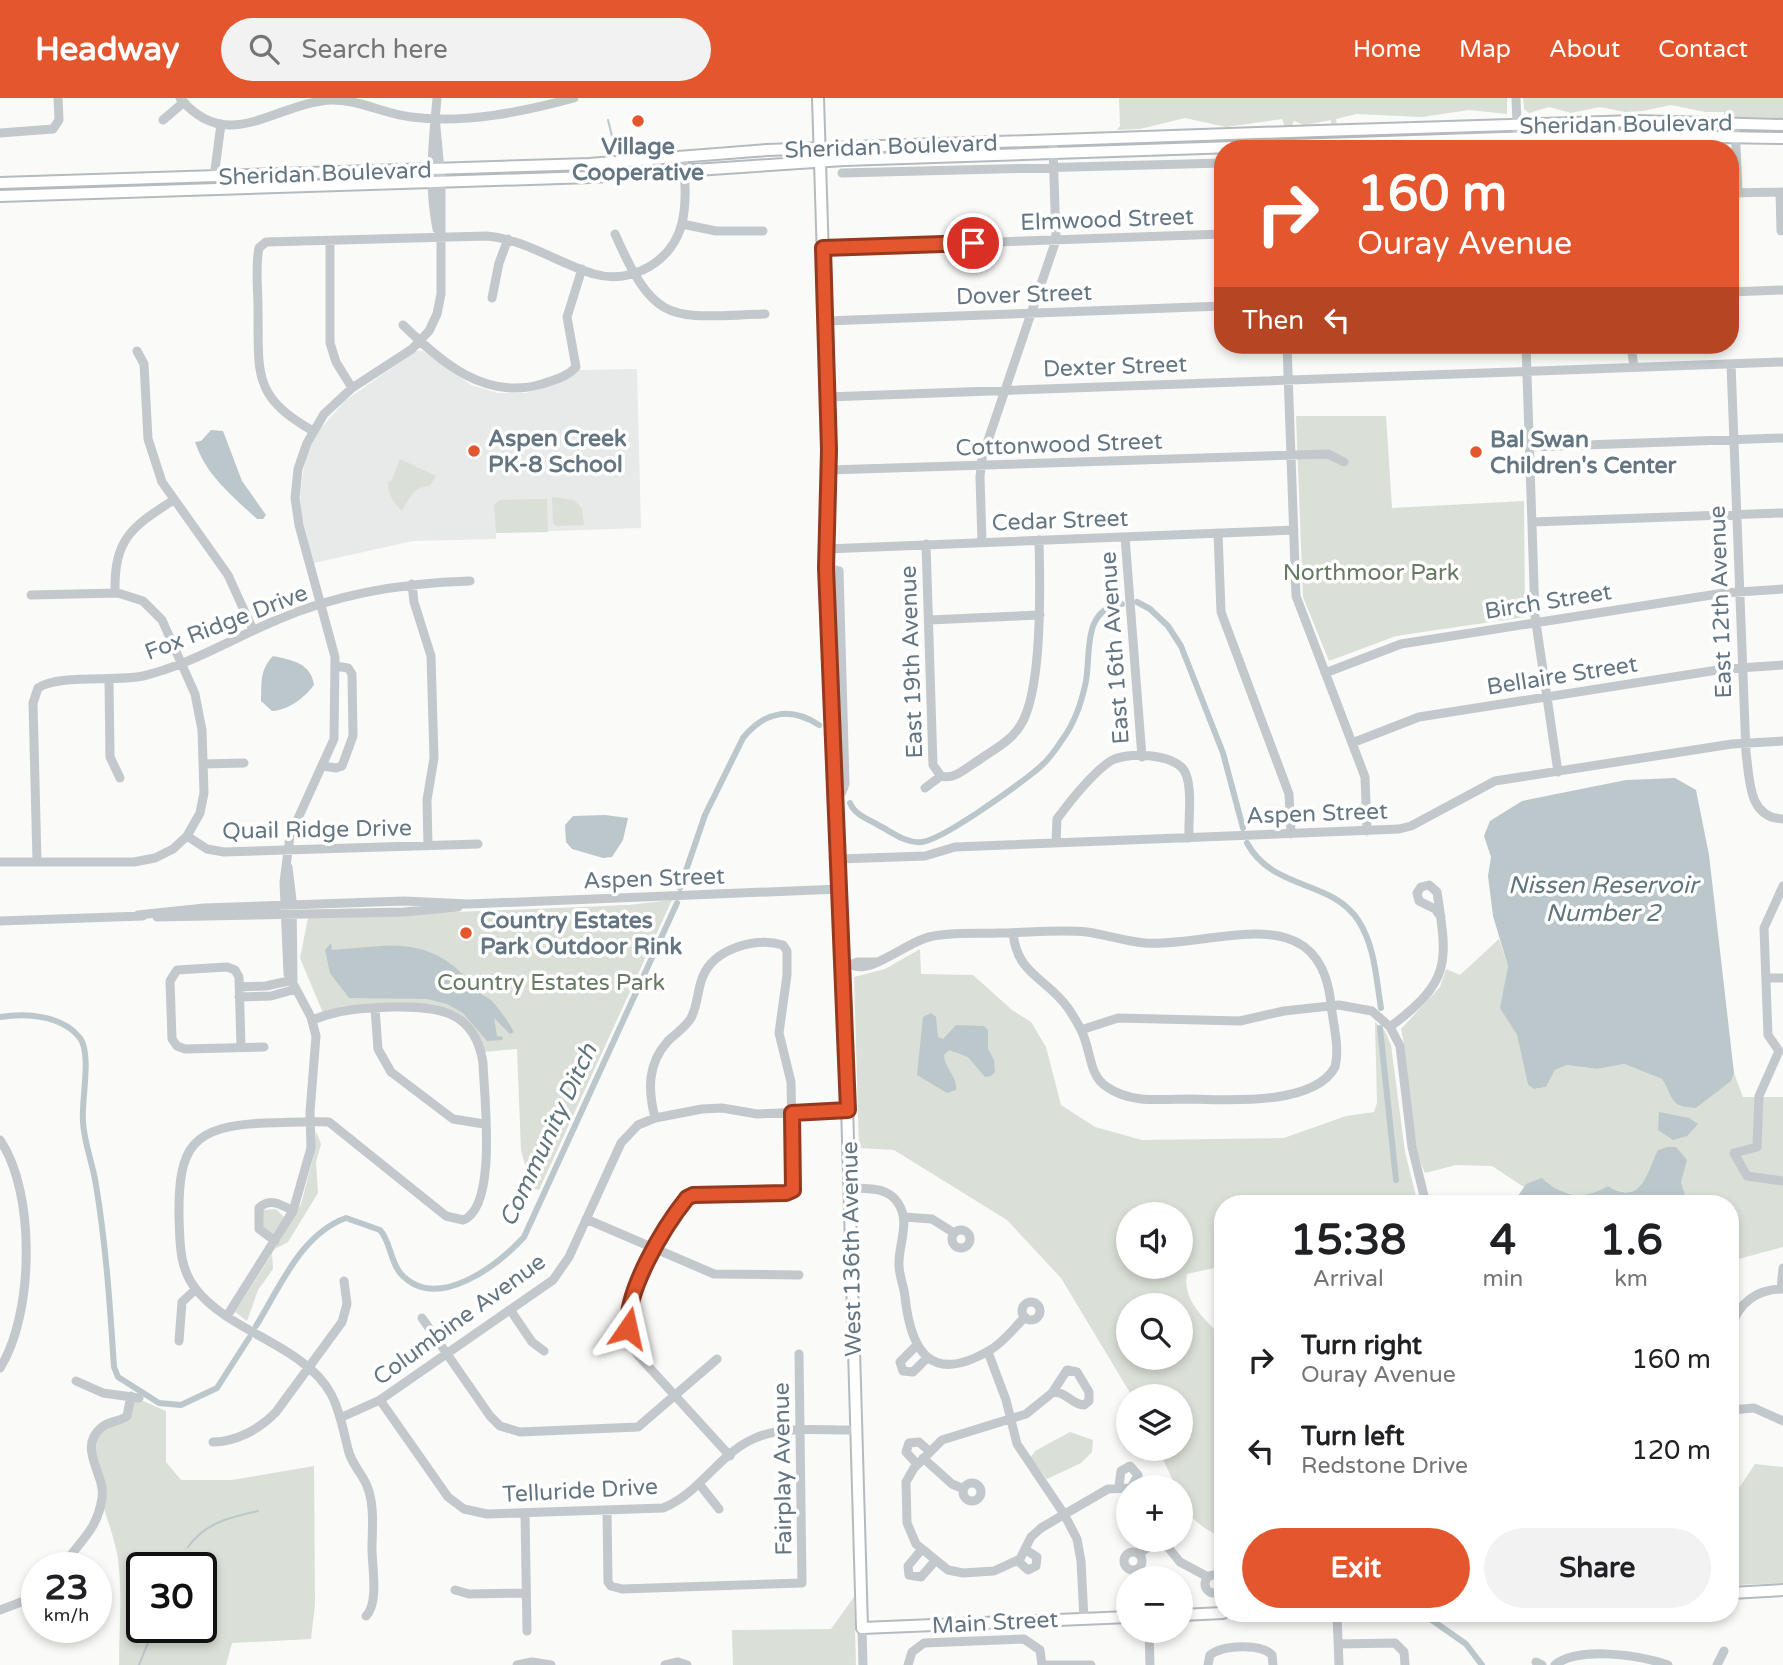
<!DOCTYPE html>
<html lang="en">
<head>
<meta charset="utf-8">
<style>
  :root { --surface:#fff; --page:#f2f2f2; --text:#202124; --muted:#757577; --accent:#e4572e }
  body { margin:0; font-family:"Varela Round",sans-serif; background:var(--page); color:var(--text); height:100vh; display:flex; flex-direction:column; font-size:26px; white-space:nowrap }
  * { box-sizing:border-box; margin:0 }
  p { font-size:23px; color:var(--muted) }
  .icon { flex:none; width:38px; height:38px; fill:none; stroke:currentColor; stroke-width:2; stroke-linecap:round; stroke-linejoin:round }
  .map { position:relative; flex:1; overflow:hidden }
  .details { position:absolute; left:1214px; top:1097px; width:525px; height:427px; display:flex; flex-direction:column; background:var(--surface); border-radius:28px; box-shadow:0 4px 10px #0003 }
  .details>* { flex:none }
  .guide { position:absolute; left:1214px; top:42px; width:525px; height:214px; border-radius:28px; box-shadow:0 4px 10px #0003; background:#e4572e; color:#fff; overflow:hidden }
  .fabs { position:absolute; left:1116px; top:1104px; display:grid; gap:14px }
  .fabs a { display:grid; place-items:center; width:77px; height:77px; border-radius:50%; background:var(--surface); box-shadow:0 4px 10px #0003; font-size:35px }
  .speed { position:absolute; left:21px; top:1454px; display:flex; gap:14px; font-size:35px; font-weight:700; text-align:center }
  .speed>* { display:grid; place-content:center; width:91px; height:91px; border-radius:50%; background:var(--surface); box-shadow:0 4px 10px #0003; line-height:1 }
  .speed small { font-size:18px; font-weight:400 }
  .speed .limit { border:4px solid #111; border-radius:10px; background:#fff; color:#111 }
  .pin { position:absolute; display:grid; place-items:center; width:60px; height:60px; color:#fff; margin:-30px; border:4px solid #fff; border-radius:50%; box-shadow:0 2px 7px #0007 }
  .me { position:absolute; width:77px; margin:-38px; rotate:11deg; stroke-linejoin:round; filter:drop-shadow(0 0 5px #0008) }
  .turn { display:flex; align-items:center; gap:24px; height:147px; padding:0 28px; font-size:32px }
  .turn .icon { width:91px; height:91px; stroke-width:2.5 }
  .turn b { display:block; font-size:49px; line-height:60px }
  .then { display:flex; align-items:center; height:66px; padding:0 28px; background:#0003; gap:14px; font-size:26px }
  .eta { display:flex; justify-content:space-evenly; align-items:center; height:119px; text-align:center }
  .eta b { font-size:42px; font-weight:700; line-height:49px }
  .action { display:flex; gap:14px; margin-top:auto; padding:14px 28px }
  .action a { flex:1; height:80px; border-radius:42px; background:var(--accent); color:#fff; font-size:28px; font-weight:700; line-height:80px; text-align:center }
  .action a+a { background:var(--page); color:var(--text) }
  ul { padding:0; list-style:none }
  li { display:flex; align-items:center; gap:21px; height:91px; padding:0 28px }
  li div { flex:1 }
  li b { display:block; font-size:26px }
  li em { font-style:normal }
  header { display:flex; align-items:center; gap:42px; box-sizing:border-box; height:98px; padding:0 35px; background:var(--accent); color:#fff }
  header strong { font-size:33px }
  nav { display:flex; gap:38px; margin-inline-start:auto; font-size:24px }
  .search { width:490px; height:63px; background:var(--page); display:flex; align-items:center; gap:18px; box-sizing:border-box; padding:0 24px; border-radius:38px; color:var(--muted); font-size:26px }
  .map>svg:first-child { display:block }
  .built { fill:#e8e9e9 }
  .green { fill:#dadfd7; fill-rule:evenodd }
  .water { fill:#bbc7cb }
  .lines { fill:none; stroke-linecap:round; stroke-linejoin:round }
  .stream { stroke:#bbc7cb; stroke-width:2 }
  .canal { stroke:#bbc7cb; stroke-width:6 }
  .major-casing { stroke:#b5babe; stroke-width:14 }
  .minor { stroke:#c3c8cc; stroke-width:9 }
  .major { stroke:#fff; stroke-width:10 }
  .route-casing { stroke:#94391e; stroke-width:18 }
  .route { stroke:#e4572e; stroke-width:12 }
  .poi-dot { fill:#e4572e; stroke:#fff; stroke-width:2.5 }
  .labels { text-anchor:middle; stroke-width:7; stroke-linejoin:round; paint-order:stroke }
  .street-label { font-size:23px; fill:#657683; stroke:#fff }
  .poi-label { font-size:23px; font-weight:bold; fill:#657683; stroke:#fff; text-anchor:start }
  .park-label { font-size:23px; fill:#687a64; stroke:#fff }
  .water-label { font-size:24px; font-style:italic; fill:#60757c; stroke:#fff }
</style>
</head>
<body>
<header>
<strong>Headway</strong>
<div class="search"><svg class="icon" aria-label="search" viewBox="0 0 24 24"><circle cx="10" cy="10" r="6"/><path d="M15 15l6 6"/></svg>Search here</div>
<nav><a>Home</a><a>Map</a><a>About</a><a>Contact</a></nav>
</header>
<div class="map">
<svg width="1783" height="1567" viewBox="0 0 1783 1567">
  <rect width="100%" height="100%" fill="#fafaf8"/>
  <path class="built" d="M416,253H423L471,287L498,295H526L547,289L571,279L578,272L637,271L641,430L496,435V441L413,443L314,465L301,415L300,395L305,362L312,345L321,330L346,302Z"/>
  <path class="green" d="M1119,0H1507V16L1469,12L1422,19L1356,16L1336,21L1337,27L1331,28V22L1305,27L1294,23L1291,29H1285L1282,21L1226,29L1185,20L1140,31L1117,32L1120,28Z
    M1523,0H1783V20L1724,19V14H1705L1671,7L1643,13L1625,14L1600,9L1571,15L1549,9L1529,15L1524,11Z
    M1296,318H1386L1392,410L1524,403L1525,519L1396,538L1329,563L1303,499Z
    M400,361L436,378L430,388C413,389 410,399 402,413C393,404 388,397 388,384L392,382Z
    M552,399L574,402L582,411L584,427L556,428L553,425Z
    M547,401L548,434L496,435L494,407L499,402Z
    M672,802L539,1092L531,1090L521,1052L517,951L483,954C478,936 453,914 435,907L344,908L323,915L300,860L308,820L628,807Z
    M1499,841L1508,868L1501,910L1517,937L1528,987L1534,991L1546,989L1555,972L1567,967L1597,971L1624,966L1662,981C1674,1001 1669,1009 1696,1010L1730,983L1734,975L1743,999H1783V1149L1731,1163V1106H1688L1681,1084L1676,1049L1658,1052C1646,1071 1645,1109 1608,1088C1581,1106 1555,1090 1526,1086L1524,1089L1492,1068L1456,1067L1425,1075C1405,1031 1412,977 1401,931L1440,889L1446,871L1460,877Z
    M920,851L921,876L973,877L1012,912L1031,924L1046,949L1061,1007L1095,1029L1142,1042L1284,1040L1346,1018L1374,1014L1377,1005L1375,924L1385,933L1391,947L1405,1054L1418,1106H1223V1168L1187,1176C1182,1203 1206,1222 1223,1240V1441C1201,1428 1181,1418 1181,1390L1176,1389L1158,1351H1181V1298H1132L1061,1180L1007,1122L894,1052L859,1050L854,879L885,871ZM1129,1116H1181V1169H1129ZM1129,1208H1181V1260H1129Z
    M316,1033L321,1046L316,1064L318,1095L288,1144L275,1151L301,1106L313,1060Z
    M276,1111L284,1119L273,1136L262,1132V1112Z
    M272,1156L273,1171L258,1192L247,1223L235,1214Z
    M132,1298L166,1313V1364L181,1382H232L314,1368L315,1506L311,1541L232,1545L226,1567H119C119,1535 122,1502 119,1470C117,1431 83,1377 96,1338C100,1328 115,1327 124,1324ZM142,1470H201V1530H142Z
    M1070,1334L1093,1342L1092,1354L1081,1365L1047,1381L1030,1360L1035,1353Z
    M1755,1366L1783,1369V1485L1735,1487V1396Z
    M854,1499L856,1567H733L732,1532L831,1531Z"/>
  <path class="water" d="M211,332L223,333L242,383L266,417L263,421H257C232,398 206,377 195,344L201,343Z
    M273,558C292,562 311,565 314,587C304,600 289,612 272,613L261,603C262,585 259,573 273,558Z
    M1675,680L1696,692L1709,757L1734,975L1731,983L1696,1010C1669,1009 1674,1001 1662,981L1624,966L1597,971L1567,967L1555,972L1546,989L1534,991L1528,987L1517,937L1500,910L1508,868L1493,818L1488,778L1491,759L1484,738L1490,723L1522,703L1626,682Z
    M605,717L628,720L623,742L612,759L603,760L572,751L566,744L565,727L573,718Z
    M331,845L332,852C398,847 432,836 479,894C482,898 488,899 492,903C500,912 508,923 514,934L510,936L494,920L497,938L503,939L502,942L487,943L463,915L447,906L427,901L349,900L330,875L325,852Z
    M931,915L936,919L938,939L943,941L956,927L984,928L988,932V951L994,962L995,974L991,978L985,979L968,959L949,952L944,957C944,970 958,979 956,992L947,995L917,977L923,919Z
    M1659,1014L1689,1020L1698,1026L1687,1038L1673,1042L1658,1032Z
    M1667,1049H1676L1687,1062L1681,1084L1688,1106H1520L1516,1101L1526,1086L1542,1080C1561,1099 1585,1102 1608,1088C1644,1110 1647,1070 1658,1052Z"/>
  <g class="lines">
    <path class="stream" d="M608,22L613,42
      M188,1449C205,1425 230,1419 258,1413
      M175,1470L183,1455
      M139,1567L154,1530"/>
    <path class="canal" d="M1137,504L1150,511L1168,528L1181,548L1223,655L1243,730
      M850,705C854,716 868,721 878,727C892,734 906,746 922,744C944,741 1014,690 1034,674C1045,666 1055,653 1062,642C1074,626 1082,603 1086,583C1091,554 1082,511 1122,506
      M1247,745C1273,793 1331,781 1358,822C1375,848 1376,880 1381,910
      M680,790L705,717L743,640C764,614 790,608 819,627
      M0,919C26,915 62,917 80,940C92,956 81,1003 83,1024C84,1045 93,1066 96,1087C106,1147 110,1208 114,1269L118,1279L159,1305L181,1307L217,1290L249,1240
      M1380,930L1396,1082
      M1395,1106V1101
      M256,1228C280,1189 301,1136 346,1120L380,1132C391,1144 390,1164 401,1176C437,1215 498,1167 524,1139L677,805
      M1426,1518L1466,1546L1482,1567"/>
    <defs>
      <path id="major" d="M818,0L829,352L826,470L843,868L862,1530L1129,1519
        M0,85L589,66L767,52L1319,33L1636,23L1783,27
        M0,98L591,79L844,62L1593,37L1783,40
        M1731,1495L1783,1492
        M1181,1517L1223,1515"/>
    </defs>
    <use href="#major" class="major-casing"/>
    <path class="minor" d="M180,0C229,59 277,3 333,2C361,2 384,16 411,19C465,26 522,14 574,0
      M437,0C433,44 428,87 437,131
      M1516,0L1518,51
      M163,22L184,4
      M1735,25L1738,95
      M0,35L53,31L59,22L58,0
      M842,75L1223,65
      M214,79L221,26
      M1780,94L1781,133
      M1731,95L1783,94
      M682,126L716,133H763
      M615,136C656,229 670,219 765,216
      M330,143V245L336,264L352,290
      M259,150L266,144L487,138C524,141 558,165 594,176C632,187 673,163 682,125C687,104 685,81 683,60
      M259,150C255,169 258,190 258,209C259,274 251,298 313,333
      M823,150L1223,136
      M1731,194L1783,192
      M492,200L499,165L508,141
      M826,223L1223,208
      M403,227C441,264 485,303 542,286C554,282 567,279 576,269L567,219L582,171
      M1287,247L1296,498L1365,679L1367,733
      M1526,247L1535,518L1558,674
      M1631,247L1634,269
      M137,253L144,266L148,341L162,384L228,477L253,532
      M1731,266L1746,655C1750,682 1748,720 1783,721
      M827,299L1783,264
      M1529,349L1783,340
      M829,372L1328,356L1344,364
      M1532,424L1783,415
      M1218,435L1221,514L1289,696L1291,736
      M1125,439L1142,659
      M982,444L980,379L982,360L1056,142L1053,49
      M926,446L933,667L941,678
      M826,451L1294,432
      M826,470L839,473L845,686L842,694H835
      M412,486L414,504L431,558L434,660L427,702L428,748
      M115,495C114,442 130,430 172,403
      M929,522L1040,517
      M1325,575L1401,546L1724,495L1783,491
      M109,583L110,659L120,680
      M38,590C58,576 116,584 143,578C190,567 233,540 277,522C338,495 404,485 470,483
      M1352,645L1419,619L1724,571L1783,567
      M203,666L244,665
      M323,668L336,670L342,668L353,638L352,576L348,570L335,568
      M941,678C955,682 967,669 979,662C993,652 1011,643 1020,628C1043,594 1040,484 1039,442
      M925,690L941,678
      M187,738L207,751L224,754L478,746
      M1056,745L1057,721C1071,702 1090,678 1109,664C1124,653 1176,655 1185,674C1193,691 1188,720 1189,740
      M839,761L925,758L955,749L1399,731L1411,728L1495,683L1732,646L1783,643
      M37,763L33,605L38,590
      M0,764H134L155,760L173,751L187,738L200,715L204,695L202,632L195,596L162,522L143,503L118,495L31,497
      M288,769L292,802L293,882
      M1783,788L1764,830L1768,937L1779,953L1759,998L1757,1049L1734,1055L1747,1078L1783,1083
      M138,817L204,810L404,803L469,806L840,791
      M157,819L404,814L458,809
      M0,823L143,818
      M852,867C870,877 907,844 929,839C950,834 975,836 997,835C1026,835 1058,831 1087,834C1107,837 1125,843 1145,845C1213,850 1320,796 1331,906C1333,926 1340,950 1335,969C1314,1008 1227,1002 1190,1001C1163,1001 1131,1006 1107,989C1091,979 1091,959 1085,942C1082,931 1074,919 1068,910C1047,880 1017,877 1013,835
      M848,868L857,864H877
      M1766,880H1783
      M239,889L266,888L293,882
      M239,899L271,898L296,891
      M375,910L378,951L391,974L453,1021L484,1026
      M312,922C340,911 363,910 393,909C437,908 475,912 483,965C484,998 498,1109 463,1122L446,1118L329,1024C308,1023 286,1025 265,1025C192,1028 178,1048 179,1119C180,1145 179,1169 195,1190C220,1223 267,1238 299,1262C336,1288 338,1311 348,1351C351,1366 362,1375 367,1388C375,1407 372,1432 372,1451C372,1468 379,1506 366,1518
      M1390,929C1451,883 1448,866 1437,794L1429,787L1421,789L1417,795L1419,803L1435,811L1441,819
      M1081,932L1118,920L1240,923L1284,913L1339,907L1372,913L1390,929L1400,948L1412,1049L1426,1106
      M241,949L239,879L235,872L227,869L177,872L170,883L172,941L177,948L185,951L264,949
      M655,1020C648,992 647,966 668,943C676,935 685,930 691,920C698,907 697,892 703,878C715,850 756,839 783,847L787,853V877L779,935L791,984L793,1092L786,1095L693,1097L687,1100C659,1134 611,1213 637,1256L730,1358
      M0,1042C36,1094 34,1217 0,1270
      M849,1090C867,1091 887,1088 898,1105C911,1124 898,1147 899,1167C899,1178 904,1188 905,1199C911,1254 931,1287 990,1252C1003,1245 1014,1230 1025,1219
      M904,1119L932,1121L954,1135
      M586,1121L714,1176L799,1177
      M952 1141a9 9 0 1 1 18 0a9 9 0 1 1-18 0Z
      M275,1143L259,1131V1110C270,1099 282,1107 293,1113
      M1781,1191L1783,1170
      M1022 1213a9 9 0 1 1 18 0a9 9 0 1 1-18 0Z
      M511,1213L532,1244L544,1253
      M227,1218L293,1113L311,1050L310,1014L316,938L311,919L288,876L284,784L290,738L334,641L335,559L299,427L295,400L298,371L307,345L324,316L352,290L412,251L429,233L437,216L441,196V83L435,19
      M422,1220L490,1318L500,1328L520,1334L638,1329L717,1261
      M1731,1230C1738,1205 1757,1191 1783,1191
      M179,1243L182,1204L196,1191
      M916,1248L900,1264L903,1273L913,1274L927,1260
      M988,1254L1006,1302L1017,1346L1064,1416L1077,1441L1081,1463L1084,1521
      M799,1256L802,1485
      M1067,1272L1077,1274L1089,1294V1303L1084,1307C1071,1307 1066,1292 1052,1295Z
      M76,1283L103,1295L139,1300
      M1052,1295L1026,1316L942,1342L914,1370L906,1384L907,1425L916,1446L948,1472L963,1475L994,1473L1020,1461L1031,1439L1041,1430L1108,1391L1129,1390
      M380,1302L448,1399L464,1411L487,1416L663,1410C700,1395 718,1357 753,1341C782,1327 824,1333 855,1332
      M1731,1312L1754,1310L1783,1323
      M342,1319L380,1302L553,1182L569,1159L621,1045L638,1027L655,1020L702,1011L722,1010L757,1016L847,1012
      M213,1344C236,1344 260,1331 276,1314L342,1224L347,1206L344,1183
      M923,1360L952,1386L964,1391
      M917,1366L906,1354L909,1345L919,1344L929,1353
      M963 1394a9 9 0 1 1 18 0a9 9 0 1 1-18 0Z
      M700,1387L719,1411
      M1119,1388L1121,1373L1130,1368L1138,1377L1131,1390
      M607,1413L608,1484L611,1488
      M525,1416L527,1533
      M1162,1442L1180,1464L1208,1479
      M922,1451L908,1468L909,1477L921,1479L935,1463
      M1124 1463a9 9 0 1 1 18 0a9 9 0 1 1-18 0Z
      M1139,1456L1158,1442
      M1018,1463L1028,1472L1036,1468L1037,1459L1026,1452
      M62,1470C77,1444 97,1435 102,1400C106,1376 76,1350 102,1329C109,1323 119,1324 127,1318L131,1298
      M1205 1486a9 9 0 1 1 18 0a9 9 0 1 1-18 0Z
      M611,1488L622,1491L802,1485
      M455,1492L469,1496L526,1495
      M0,1512L37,1498
      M1337,1516L1339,1567
      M862,1530L863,1567
      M1149,1533L1150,1567
      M1338,1546L1395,1545L1404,1554L1405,1567
      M1536,1564L1542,1567
      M517,1567L532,1564L551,1567
      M665,1567L678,1564L687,1567
      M908,1567L912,1554L924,1545L1024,1541L1040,1552L1042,1567
      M1046,1567H1091
      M1208,1567L1210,1557C1223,1547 1261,1545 1272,1557L1273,1567
      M1555,1567C1578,1548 1640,1557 1668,1567
      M1717,1567L1724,1553"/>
    <use href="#major" class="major"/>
  </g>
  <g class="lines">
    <defs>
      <path id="route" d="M628,1230C626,1192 663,1130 687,1100L693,1097L786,1095L793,1092L792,1015L848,1012L826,470L829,352L823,150L973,145"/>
    </defs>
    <use href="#route" class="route-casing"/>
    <use href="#route" class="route"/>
  </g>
  <g class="poi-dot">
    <circle cx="638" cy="23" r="7"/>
    <circle cx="474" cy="353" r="7"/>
    <circle cx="1476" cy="354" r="7"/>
    <circle cx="466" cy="835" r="7"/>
  </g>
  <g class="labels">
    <g class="street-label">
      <text transform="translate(1626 26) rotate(-1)" y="8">Sheridan Boulevard</text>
      <text transform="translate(891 48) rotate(-2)" y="8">Sheridan Boulevard</text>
      <text transform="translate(325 75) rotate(-2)" y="8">Sheridan Boulevard</text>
      <text transform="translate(1107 121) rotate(-2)" y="8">Elmwood Street</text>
      <text transform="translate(1024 196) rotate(-2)" y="8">Dover Street</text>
      <text transform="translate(1115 268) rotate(-2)" y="8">Dexter Street</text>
      <text transform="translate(1059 346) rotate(-2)" y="8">Cottonwood Street</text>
      <text transform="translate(1060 422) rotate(-2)" y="8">Cedar Street</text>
      <text transform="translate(1548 503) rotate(-9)" y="8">Birch Street</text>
      <text transform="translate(1720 504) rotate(-92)" y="8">East 12th Avenue</text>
      <text transform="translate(226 524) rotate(-21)" y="8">Fox Ridge Drive</text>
      <text transform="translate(1114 550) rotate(-94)" y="8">East 16th Avenue</text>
      <text transform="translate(911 564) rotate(-92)" y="8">East 19th Avenue</text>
      <text transform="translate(1562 577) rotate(-9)" y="8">Bellaire Street</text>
      <text transform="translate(1317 715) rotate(-2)" y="8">Aspen Street</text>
      <text transform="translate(317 731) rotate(-1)" y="8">Quail Ridge Drive</text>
      <text transform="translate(654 780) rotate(-2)" y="8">Aspen Street</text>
      <text transform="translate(851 1151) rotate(-91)" y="8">West 136th Avenue</text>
      <text transform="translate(459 1221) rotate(-36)" y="8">Columbine Avenue</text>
      <text transform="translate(782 1371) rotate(-91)" y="8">Fairplay Avenue</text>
      <text transform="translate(580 1392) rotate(-3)" y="8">Telluride Drive</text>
      <text transform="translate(995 1524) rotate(-3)" y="8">Main Street</text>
    </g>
    <g class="poi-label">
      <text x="638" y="56" text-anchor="middle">Village<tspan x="638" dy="26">Cooperative</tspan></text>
      <text x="488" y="348">Aspen Creek<tspan x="488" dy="26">PK-8 School</tspan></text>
      <text x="1490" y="349">Bal Swan<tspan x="1490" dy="26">Children's Center</tspan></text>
      <text x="480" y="830">Country Estates<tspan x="480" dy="26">Park Outdoor Rink</tspan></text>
    </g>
    <g class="park-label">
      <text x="1371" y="482">Northmoor Park</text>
      <text x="551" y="892">Country Estates Park</text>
    </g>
    <g class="water-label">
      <text x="1603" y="795">Nissen Reservoir<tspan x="1603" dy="28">Number 2</tspan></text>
      <text transform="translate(548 1037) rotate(-65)" y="8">Community Ditch</text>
    </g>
  </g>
</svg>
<div class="fabs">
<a><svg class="icon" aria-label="sound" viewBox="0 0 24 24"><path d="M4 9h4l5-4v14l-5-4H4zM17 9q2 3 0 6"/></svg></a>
<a><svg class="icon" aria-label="search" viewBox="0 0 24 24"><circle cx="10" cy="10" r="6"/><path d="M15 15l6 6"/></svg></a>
<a><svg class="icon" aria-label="layers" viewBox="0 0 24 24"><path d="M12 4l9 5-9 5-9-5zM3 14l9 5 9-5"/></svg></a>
<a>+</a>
<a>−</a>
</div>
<div class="speed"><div>23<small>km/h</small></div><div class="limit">30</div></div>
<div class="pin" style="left:973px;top:145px;background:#d93025"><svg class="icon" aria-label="arrive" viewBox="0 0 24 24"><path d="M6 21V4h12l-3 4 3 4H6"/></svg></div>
<svg class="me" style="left:628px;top:1230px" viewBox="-20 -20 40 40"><path d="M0-17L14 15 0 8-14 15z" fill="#e4572e" stroke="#fff" stroke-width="4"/></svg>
<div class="guide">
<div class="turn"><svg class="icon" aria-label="right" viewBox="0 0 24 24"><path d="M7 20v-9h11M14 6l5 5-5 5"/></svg><div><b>160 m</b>Ouray Avenue</div></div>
<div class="then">Then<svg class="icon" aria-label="left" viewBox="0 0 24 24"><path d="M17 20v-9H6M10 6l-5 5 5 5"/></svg></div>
</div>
<section class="details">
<div class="eta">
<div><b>15:38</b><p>Arrival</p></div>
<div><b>4</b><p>min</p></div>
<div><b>1.6</b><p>km</p></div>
</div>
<ul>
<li><svg class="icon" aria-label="right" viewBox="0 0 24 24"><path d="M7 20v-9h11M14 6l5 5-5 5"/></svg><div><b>Turn right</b><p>Ouray Avenue</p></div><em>160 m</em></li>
<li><svg class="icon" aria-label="left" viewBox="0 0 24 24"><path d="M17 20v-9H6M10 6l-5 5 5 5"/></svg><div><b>Turn left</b><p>Redstone Drive</p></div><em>120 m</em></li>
</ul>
<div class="action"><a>Exit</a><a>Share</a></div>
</section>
</div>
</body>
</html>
